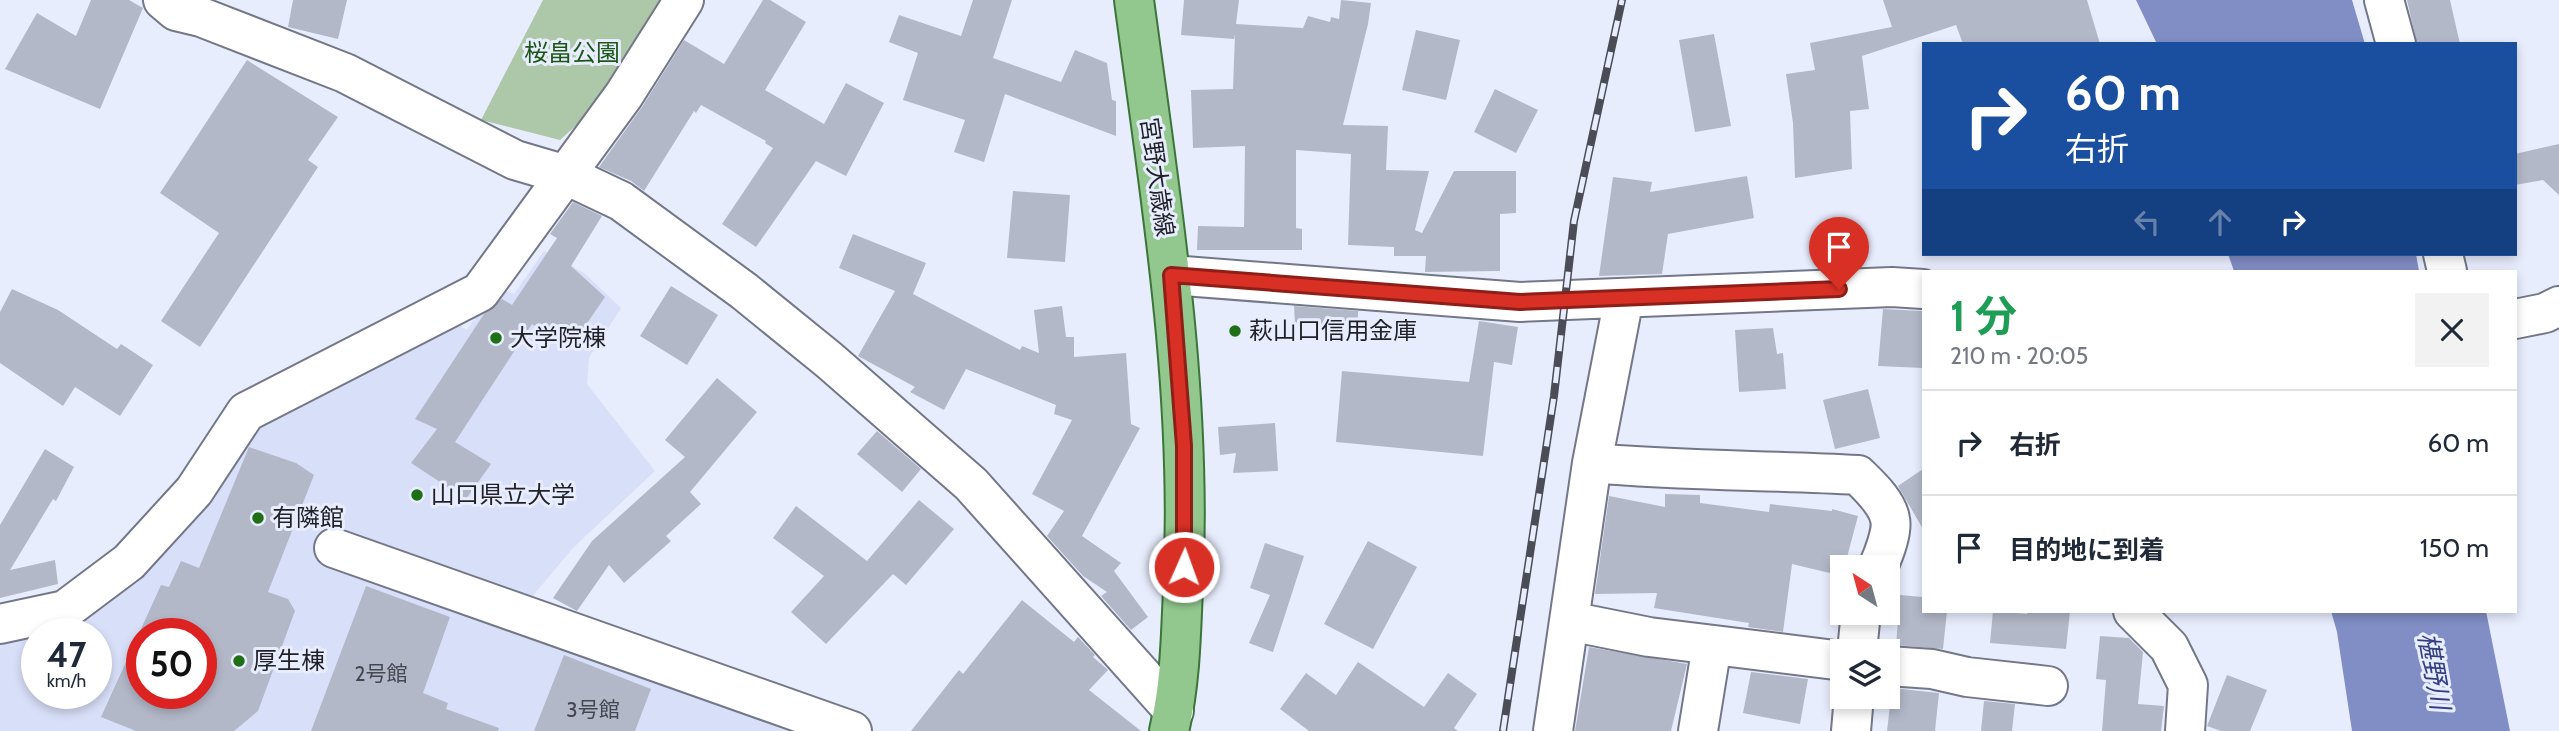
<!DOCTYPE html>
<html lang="ja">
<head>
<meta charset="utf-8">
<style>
  :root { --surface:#fff; --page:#f2f2f3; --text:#1f2937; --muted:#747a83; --line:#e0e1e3 }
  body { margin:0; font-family:Cabin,"Noto Sans JP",sans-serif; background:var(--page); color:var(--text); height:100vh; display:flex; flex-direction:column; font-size:26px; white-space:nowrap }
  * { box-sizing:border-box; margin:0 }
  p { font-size:23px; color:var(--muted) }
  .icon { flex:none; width:38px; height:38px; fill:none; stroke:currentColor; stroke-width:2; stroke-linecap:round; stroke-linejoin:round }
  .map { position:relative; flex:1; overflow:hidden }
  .sheet { position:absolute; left:1922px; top:270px; width:595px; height:343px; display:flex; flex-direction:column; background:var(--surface); border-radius:0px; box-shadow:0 4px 10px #0003 }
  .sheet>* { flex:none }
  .banner { position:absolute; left:1922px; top:42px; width:595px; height:214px; border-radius:0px; box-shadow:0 4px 10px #0003; background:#1a4fa0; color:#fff; overflow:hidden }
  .needle { width:46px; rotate:324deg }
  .controls { position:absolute; left:1830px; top:555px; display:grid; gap:14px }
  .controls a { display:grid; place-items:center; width:70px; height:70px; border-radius:0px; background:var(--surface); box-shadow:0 4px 10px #0003; font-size:35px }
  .speed { position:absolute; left:21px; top:618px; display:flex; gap:14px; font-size:35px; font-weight:700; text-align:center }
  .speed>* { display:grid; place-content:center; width:91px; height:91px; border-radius:50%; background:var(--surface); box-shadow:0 4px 10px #0003; line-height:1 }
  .speed small { font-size:18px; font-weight:400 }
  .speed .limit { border:10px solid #d22; background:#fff; color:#111 }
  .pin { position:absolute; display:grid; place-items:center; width:60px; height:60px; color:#fff; margin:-72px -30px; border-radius:50% 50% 50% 0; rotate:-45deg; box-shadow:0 0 7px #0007 }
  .pin .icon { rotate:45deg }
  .me { position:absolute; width:77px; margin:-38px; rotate:2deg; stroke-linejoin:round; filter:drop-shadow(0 0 5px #0008) }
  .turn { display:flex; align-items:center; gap:24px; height:147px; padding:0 28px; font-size:32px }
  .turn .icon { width:91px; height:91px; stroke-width:2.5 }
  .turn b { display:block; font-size:49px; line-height:60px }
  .lanes { display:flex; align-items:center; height:66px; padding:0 28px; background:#0003; justify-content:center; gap:35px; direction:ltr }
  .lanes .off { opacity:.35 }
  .round { display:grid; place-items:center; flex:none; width:74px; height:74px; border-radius:0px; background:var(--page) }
  .summary { display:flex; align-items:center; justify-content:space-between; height:119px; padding:0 28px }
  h1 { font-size:42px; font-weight:700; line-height:52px; color:#1e9e55 }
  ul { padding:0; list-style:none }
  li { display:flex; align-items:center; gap:21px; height:105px; padding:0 28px; border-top:2px solid var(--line) }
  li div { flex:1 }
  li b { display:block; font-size:26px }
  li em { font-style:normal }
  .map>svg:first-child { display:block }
  .built { fill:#d8dff8; fill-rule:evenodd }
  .green { fill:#adc7a9 }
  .water { fill:#818ec5 }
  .building { fill:#b3b8c9; fill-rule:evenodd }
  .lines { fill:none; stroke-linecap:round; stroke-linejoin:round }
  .minor-casing { stroke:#737787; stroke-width:42 }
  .major-casing { stroke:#3b7538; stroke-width:42 }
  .minor { stroke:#fff; stroke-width:38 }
  .major { stroke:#92c78d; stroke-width:38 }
  .rail-casing { stroke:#4a4d55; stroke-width:8 }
  .rail { stroke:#e8edfe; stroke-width:5; stroke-dasharray:16; stroke-linecap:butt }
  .route-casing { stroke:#8d1f18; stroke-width:18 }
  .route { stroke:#d93025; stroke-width:12 }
  .poi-dot { fill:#1e6f16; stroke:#e8edfe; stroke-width:2.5 }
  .labels { text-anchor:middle; stroke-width:6; stroke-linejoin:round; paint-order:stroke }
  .number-label { font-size:21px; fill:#444750 }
  .park-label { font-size:24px; fill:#1c5717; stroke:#e8edfe }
  .street-label { font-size:24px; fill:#1f2127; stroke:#e8edfe }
  .poi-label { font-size:24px; fill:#1f2127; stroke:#e8edfe; text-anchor:start }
  .water-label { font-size:26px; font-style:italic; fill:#343e82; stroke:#e8edfe }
</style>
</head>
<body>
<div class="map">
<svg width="2559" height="731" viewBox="0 0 2559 731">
  <rect width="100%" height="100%" fill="#e8edfe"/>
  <path class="built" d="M544,251L584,273L621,308L589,358L587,384L655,471L573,548L526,604L824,731H0V636L71,623L256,413L445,317L467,330L491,294L503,289L514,294ZM37,634H96V693H37ZM142,634H201V693H142Z"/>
  <path class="green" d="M543,0H666L602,102L560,140L481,120Z"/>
  <path class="water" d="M2136,0H2352L2365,44H2157Z
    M2228,254H2416L2419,271H2234Z
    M2331,611H2486L2510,731H2352L2337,632Z"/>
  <path class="building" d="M91,0H129L143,8L100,109L5,69L37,13L76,36Z
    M293,0H347L338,39L288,27Z
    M763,0H770L806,22L765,90L824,124L846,83L884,103L846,176L816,161L756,247L722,224L773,148L765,143L766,141L701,105L696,113L694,111L644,191L631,181L599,167L642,107L684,40L724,64Z
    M973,0H1012L993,58L1061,82L1075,50L1107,63L1112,100L1116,101V136L1005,94L984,162L954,152L965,120L903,100L918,53L889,42L899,15L961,36Z
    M1184,0H1239L1236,24L1303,28L1308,16L1330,22L1331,17L1339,19L1341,0L1371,3L1368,24L1343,125L1388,126L1386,170L1429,171L1415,230L1422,233L1454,171H1516V213L1500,214V271L1425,272L1426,256H1394V247L1348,245L1351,154L1296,150V228L1302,229V250H1197L1198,226L1244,227L1245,146L1193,148L1191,90L1233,89L1235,34L1234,39L1181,35Z
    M1883,0H2087L2100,44H1963L1956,25L1862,56L1869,109L1850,111L1852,169L1795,178L1793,123L1786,74L1815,70L1810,43L1892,27Z
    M2407,0H2450L2460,44H2417Z
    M1416,30L1460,40L1446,100L1402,90Z
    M1714,34L1731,126L1695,132L1679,40Z
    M247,60L338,117L308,160L318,167L200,347L161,321L219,233L160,193Z
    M1495,89L1538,110L1516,153L1474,132Z
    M2559,144V195L2543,180L2515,185V154Z
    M1747,176L1754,218L1668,234L1662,274L1599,276L1613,177L1652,182L1650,192Z
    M1013,191L1070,195L1065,262L1007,258Z
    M573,202L602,216L571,266L605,297L568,351L532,324L455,442L491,464L466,499L411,463L437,429L415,419L484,314L502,299L512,305L557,238L550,234Z
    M853,234L926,263L913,294L1020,350L1022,346L1039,353L1034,310L1062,306L1066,337H1074V357L1126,353L1131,424L1140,428L1082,536L1121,563L1114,571L1148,617L1131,630L1101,596L1107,592L1083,576L1047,536L1064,511L1032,494L1072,420L1054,414L1056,405L966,369L944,410L910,392L915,387L858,356L895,291L839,268Z
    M671,286L718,315L687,365L640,336Z
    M12,289L58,310L117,349L121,344L153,365L120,416L75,387L63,406L0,363V312Z
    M1294,306L1358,311V323L1295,325Z
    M1883,309L1923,311V368L1878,366Z
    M1479,321L1518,327L1512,365L1494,362L1483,456L1336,442L1342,371L1469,382Z
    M1773,328L1777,354L1783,353L1786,389L1739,392L1735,330Z
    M717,378L757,412L690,492L701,504L666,536L671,541L624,583L609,565L577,611L553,598L592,541L685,457L665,440Z
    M1868,389L1880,438L1835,449L1823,400Z
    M1275,423L1278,471L1233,473L1236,453L1220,455L1218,427Z
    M877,431L921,469L902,492L857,454Z
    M249,447L296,463L314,475L268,592L288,599L295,611L258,711L234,731H136L101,717L161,585L169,587L181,561L199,568ZM142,634H201V693H142Z
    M45,449L74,467L56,501L53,499L10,570L55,560L58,584L0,598V525Z
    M1923,469V529L1898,486Z
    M1665,494L1700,495V503L1769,512L1770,504L1832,511V509L1858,516L1842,576L1792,564L1783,632L1748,627L1749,623L1654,608L1657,593L1595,594L1609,496L1665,507Z
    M919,500L954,529L906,585L893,574L826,644L791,612L824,576L773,538L796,506L867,561Z
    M1368,541L1417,567L1373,649L1324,624Z
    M1265,543L1304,556L1273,652L1249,643L1270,595L1250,588Z
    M366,586L450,617L423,693L448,703L446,709L499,728L498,731H311Z
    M1900,595L1923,597V611H1947L1943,649L1896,645Z
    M1022,600L1074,642L1078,637L1095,655L1093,657L1108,670L1089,690L1141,731H911L959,670L963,674Z
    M1993,611L2027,614L2028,611H2070L2066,649L1990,643Z
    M2100,636L2129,638L2143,652L2138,704L2164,706L2161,731H2102L2106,680L2096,679Z
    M1589,647L1687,664L1671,731H1575Z
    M564,655L651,689L635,731H534Z
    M1358,662L1424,707L1448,673L1477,694L1454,728L1458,731H1309L1280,709L1306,673L1336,695Z
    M1751,672L1808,679L1800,724L1743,713Z
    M2227,675L2267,690L2250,731H2221L2207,726Z
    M1892,688L1939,693L1935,731H1887Z
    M1984,701L2015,704L2012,731H1981Z"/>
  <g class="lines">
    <defs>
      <path id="minor" d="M163,0L176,11L201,17L345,73L515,160L566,175L621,201L744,291L829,360L971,484L1174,711
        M2384,0L2396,44
        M2443,254L2447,271
        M1171,275L1520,302L1892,287L1923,289
        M2515,319L2545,313L2559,306
        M1592,463C1680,471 1769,470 1858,475C1869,486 1887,502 1890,519C1893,531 1883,556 1878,567
        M334,548L852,731
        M2133,611L2169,647L2188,685L2185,731
        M1569,621L1649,637L1843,661
        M0,624L65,610L129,562L194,491L246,412L480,292L624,95L684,0
        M1857,651L1861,612
        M1888,666L1932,669L1967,677L2048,686
        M1553,731L1592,463L1624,298
        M1698,731L1712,645
        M1851,731L1854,696"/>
      <path id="major" d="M1134,0C1160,195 1193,391 1183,588C1181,636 1180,685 1169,731"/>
    </defs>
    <use href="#minor" class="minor-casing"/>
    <use href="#major" class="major-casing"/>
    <use href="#minor" class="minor"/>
    <use href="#major" class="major"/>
    <defs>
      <path id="rail" d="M1503,731L1554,396L1574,221L1622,0"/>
    </defs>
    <use href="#rail" class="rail-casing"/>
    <use href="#rail" class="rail"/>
  </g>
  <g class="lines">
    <defs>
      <path id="route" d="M1184,567V446L1171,275L1520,302L1839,289"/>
    </defs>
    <use href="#route" class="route-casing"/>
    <use href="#route" class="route"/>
  </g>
  <g class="poi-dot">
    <circle cx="1235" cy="331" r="7"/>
    <circle cx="496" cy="338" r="7"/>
    <circle cx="417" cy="495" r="7"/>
    <circle cx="258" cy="518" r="7"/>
    <circle cx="239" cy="661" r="7"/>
  </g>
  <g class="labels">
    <g class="number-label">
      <text x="381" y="681">2号館</text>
      <text x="593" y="717">3号館</text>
    </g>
    <g class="park-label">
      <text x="572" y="61">桜畠公園</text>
    </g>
    <g class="street-label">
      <text transform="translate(1157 177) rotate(82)" y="8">宮野大歳線</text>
    </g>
    <g class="poi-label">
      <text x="1249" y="339">萩山口信用金庫</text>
      <text x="510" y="346">大学院棟</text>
      <text x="431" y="503">山口県立大学</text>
      <text x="272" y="526">有隣館</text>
      <text x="253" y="669">厚生棟</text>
    </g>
    <g class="water-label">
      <text transform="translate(2434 671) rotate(80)" y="9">椹野川</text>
    </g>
  </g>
</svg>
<div class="controls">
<a><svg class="needle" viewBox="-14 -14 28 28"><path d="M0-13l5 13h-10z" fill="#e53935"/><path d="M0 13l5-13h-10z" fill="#747a83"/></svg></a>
<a><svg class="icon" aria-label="layers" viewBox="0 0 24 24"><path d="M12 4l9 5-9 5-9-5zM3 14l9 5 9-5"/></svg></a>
</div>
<div class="speed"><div>47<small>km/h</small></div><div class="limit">50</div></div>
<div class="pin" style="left:1839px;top:289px;background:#d93025"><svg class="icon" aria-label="arrive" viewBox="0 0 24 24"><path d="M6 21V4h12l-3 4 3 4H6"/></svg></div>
<svg class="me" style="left:1184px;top:567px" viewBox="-20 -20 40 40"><circle r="17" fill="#d93025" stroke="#fff" stroke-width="3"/><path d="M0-11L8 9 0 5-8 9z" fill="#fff"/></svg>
<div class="banner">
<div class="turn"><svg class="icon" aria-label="right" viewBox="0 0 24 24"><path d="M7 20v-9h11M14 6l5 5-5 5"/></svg><div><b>60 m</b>右折</div></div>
<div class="lanes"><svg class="icon off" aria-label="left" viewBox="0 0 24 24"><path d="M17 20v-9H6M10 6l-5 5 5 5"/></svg><svg class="icon off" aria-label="ahead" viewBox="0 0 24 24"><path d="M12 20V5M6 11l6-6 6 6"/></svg><svg class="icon" aria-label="right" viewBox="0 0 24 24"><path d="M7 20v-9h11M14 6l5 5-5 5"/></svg></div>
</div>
<section class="sheet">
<div class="summary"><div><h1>1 分</h1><p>210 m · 20:05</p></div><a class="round"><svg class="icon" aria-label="close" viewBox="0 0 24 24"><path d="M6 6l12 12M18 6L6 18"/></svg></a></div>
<ul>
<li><svg class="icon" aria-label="right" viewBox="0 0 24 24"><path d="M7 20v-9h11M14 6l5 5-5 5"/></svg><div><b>右折</b></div><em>60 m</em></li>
<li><svg class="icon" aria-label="arrive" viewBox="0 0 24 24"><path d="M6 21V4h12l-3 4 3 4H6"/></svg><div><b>目的地に到着</b></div><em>150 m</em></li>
</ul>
</section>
</div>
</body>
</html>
